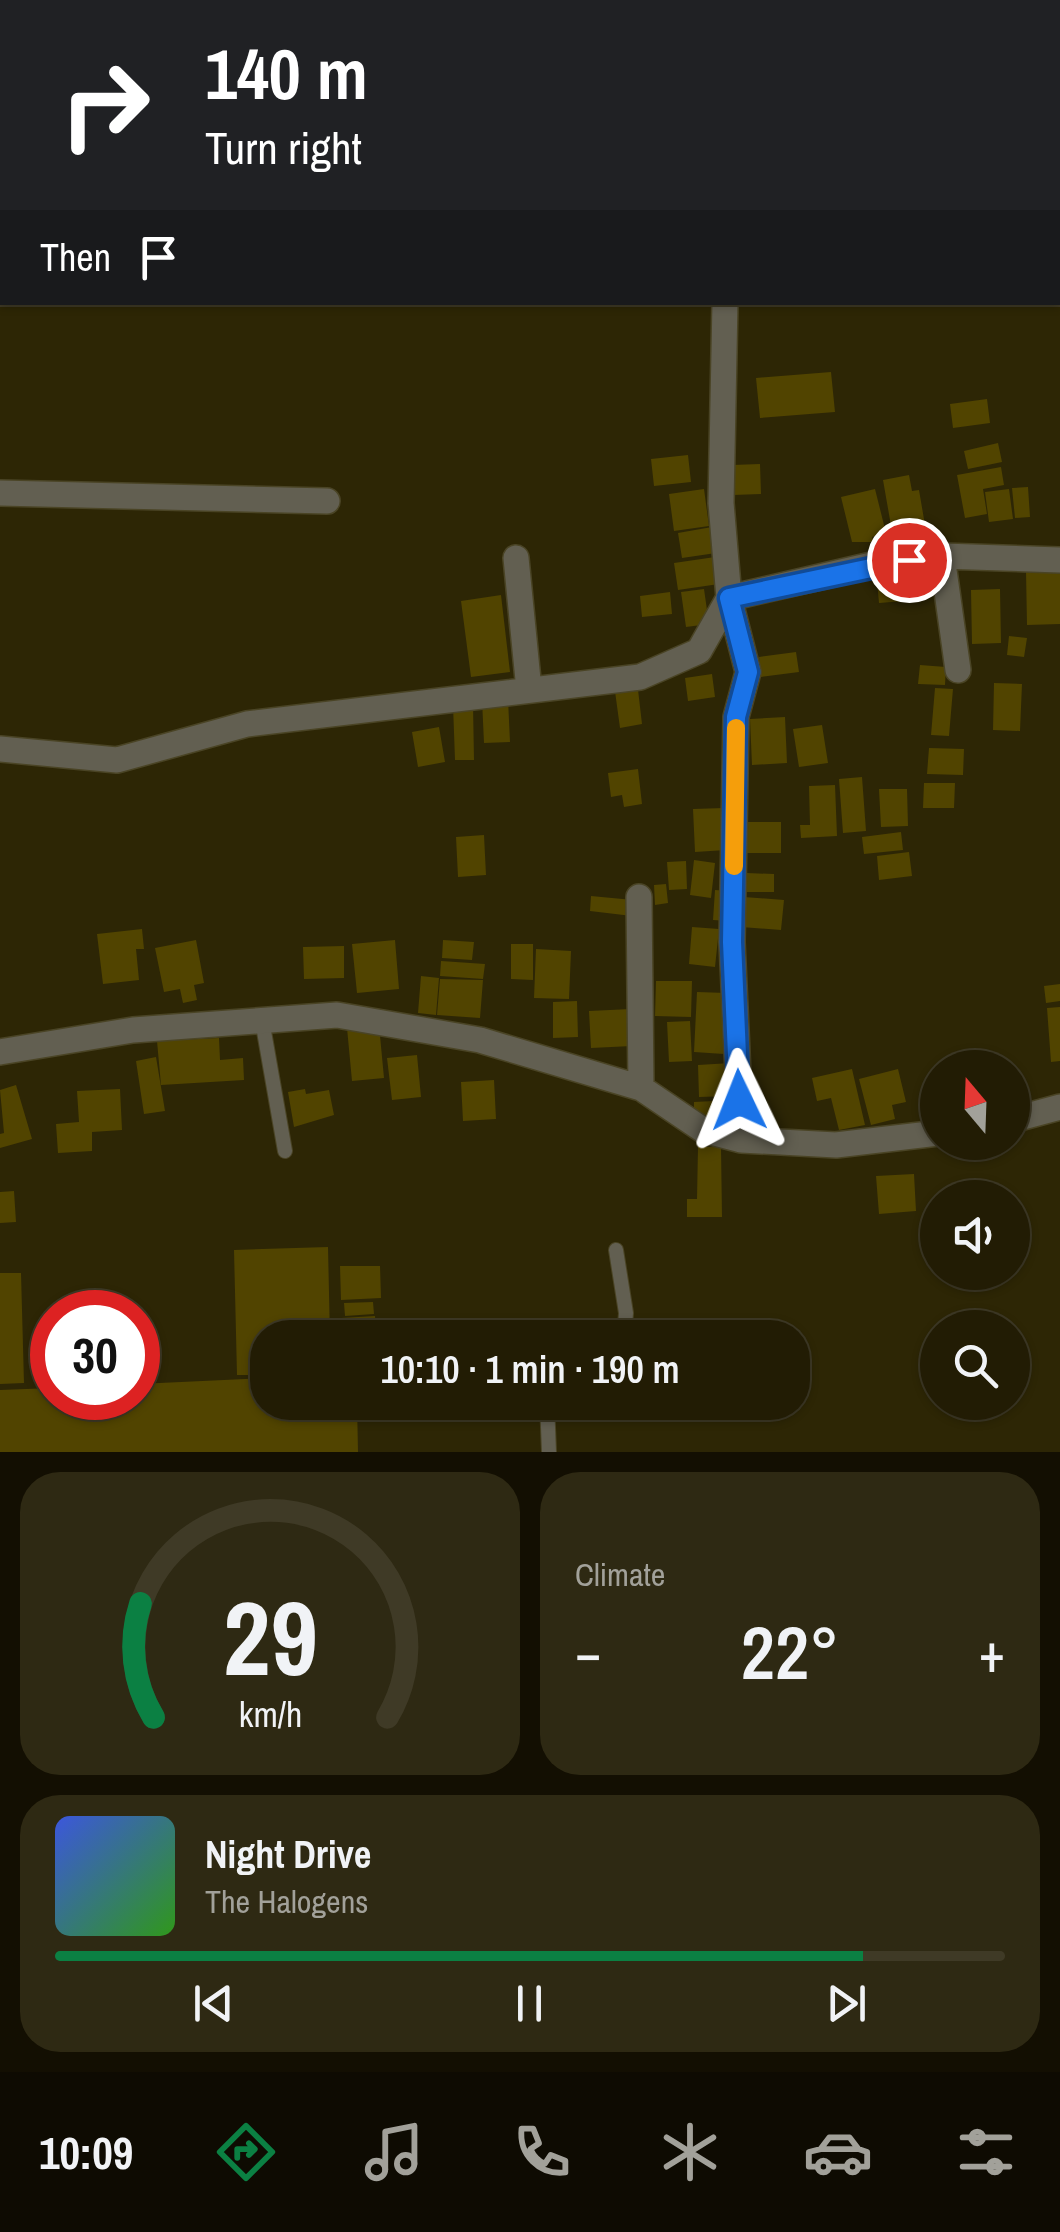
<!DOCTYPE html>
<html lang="en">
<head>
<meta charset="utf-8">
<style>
	body { margin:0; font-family:"Archivo Narrow",sans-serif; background:#2e2913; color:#f1f3f6; height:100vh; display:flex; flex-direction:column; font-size:38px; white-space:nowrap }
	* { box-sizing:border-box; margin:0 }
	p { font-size:32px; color:#a2a19a }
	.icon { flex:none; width:55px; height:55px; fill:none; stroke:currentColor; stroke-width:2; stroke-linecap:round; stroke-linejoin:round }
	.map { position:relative; height:1452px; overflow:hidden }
	.drawer { display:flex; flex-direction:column; gap:20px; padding:20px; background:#130f02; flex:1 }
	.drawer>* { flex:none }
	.guide { position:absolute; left:0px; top:0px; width:1060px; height:305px; box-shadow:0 2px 8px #0004,0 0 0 2px #3f3a26; background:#202124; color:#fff; overflow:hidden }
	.needle { width:65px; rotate:341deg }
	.buttons { position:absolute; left:920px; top:1050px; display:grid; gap:20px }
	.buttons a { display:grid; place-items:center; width:110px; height:110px; border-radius:50%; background:#221c04; box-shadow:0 2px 8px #0004,0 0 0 2px #3f3a26; font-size:50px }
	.speed { position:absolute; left:30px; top:1290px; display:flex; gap:20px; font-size:50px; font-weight:700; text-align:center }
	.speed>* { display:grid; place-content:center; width:130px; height:130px; border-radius:50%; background:#221c04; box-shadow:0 2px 8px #0004,0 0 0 2px #3f3a26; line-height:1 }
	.speed .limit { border:15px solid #d22; background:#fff; color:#111 }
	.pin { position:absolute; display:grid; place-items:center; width:85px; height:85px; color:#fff; margin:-42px; border:5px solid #fff; border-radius:50%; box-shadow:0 2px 10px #0007 }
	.me { position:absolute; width:110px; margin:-55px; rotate:358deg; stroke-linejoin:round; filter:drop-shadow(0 0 8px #0008) }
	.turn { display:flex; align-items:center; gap:35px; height:210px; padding:0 40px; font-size:45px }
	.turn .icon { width:130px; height:130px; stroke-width:2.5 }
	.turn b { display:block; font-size:70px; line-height:85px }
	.then { display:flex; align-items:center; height:95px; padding:0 40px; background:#0003; gap:20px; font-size:38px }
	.big { font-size:75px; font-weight:600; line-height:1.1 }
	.drawer .widget { flex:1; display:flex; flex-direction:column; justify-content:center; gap:15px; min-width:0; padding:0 35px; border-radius:40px; background:#2e2913 }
	.drawer .dial { align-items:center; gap:0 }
	.dial svg { height:260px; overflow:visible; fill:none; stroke:#3f3a26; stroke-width:7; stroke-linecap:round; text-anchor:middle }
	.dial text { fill:#f1f3f6; stroke:none }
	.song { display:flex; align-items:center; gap:30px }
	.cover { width:120px; height:120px; border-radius:15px; background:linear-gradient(135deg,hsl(230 70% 55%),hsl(110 70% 35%)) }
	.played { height:10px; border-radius:5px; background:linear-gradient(90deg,#0b8043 85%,#3f3a26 85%) }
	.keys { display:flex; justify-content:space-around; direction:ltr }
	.heat { display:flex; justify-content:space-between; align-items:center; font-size:55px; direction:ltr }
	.drawer .tiles { flex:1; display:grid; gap:20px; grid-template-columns:1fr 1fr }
	.widget:last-child { grid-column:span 2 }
	.trip { position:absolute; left:250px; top:1320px; width:560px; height:100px; border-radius:40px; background:#221c04; box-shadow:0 2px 8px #0004,0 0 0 2px #3f3a26; font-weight:600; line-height:100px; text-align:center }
	.menu { display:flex; height:160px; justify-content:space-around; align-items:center; background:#0e0b02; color:#a2a19a }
	.menu .icon { width:70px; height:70px }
	.menu .active { color:#0b8043 }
	.menu b { font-size:45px; color:#f1f3f6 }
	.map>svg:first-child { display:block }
	.building { fill:#514400 }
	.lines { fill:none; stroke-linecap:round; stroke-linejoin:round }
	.lane-casing { stroke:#4a4425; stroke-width:16 }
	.street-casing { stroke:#4a4425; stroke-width:28 }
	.lane { stroke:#625f51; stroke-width:14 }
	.street { stroke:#625f51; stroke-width:25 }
	.route-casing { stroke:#114b97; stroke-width:25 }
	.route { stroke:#1a73e8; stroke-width:18 }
	.slow { stroke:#f59e0b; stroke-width:18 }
</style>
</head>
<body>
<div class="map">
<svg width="1060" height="1452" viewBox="0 0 1060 1452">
	<rect width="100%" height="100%" fill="#2d2605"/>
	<path class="building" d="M831,372L835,412L760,418L756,378Z
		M987,399L990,423L953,428L950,404Z
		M998,443L1002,462L968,469L964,451Z
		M688,455L691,482L654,486L651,459Z
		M760,464L761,494L733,495L732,465Z
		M1001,467L1004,485L983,489L987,514L965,518L957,475Z
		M909,475L912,491L919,490L926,531L893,537L883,480Z
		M1028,487L1030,517L1015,518L1012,488Z
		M704,489L709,526L674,531L669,494Z
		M875,489L886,533L872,537L874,542H852L841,497Z
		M1009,489L1013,519L989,522L985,492Z
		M712,527L716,553L682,558L678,533Z
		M715,557L719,584L678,590L674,563Z
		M1060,569V624L1027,625L1026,571Z
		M905,579V586L916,585L917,600L879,603L877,581Z
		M704,589L709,624L686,627L681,592Z
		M1000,589L1001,643L972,644L971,590Z
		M670,592L672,614L642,617L640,596Z
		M501,595L510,672L471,677L461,601Z
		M1009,636L1027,638L1024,657L1007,655Z
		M796,652L799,672L761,677L759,657Z
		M920,665L946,667L945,685L918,684Z
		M712,674L715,697L688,701L685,678Z
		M637,681L642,724L620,728L614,684Z
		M994,683L1022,684L1020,731L993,730Z
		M935,688L953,689L949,736L931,735Z
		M508,699L510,742L484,743L482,700Z
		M473,704L474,760H455L453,705Z
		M785,717L787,763L752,765L750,719Z
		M822,725L828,763L799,767L793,729Z
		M439,727L445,762L418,767L412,732Z
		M929,748L964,749L963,775L927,774Z
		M638,769L642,804L624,807L622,795L611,797L608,773Z
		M862,777L866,831L843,833L839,779Z
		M924,783H955L954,808H923Z
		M835,785L837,836L801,838L800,825H810L809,786Z
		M879,789H907L908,826L881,827Z
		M724,808L726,850L695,852L693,809Z
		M747,822H781V853H747Z
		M901,832L903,850L864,854L862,837Z
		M484,835L486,875L458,877L456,837Z
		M909,852L912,876L879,880L877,856Z
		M694,860L715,863L711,898L690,895Z
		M686,861L687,889L669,890L667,862Z
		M747,873L774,874V892H746Z
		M666,884L668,903L655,905L654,885Z
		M715,890L730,891L728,921L713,920Z
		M591,896L633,900L632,916L590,911Z
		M744,897L784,900L781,930L741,927Z
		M692,927L719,929L715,967L689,964Z
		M142,929L144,949H136L139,980L103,984L97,934Z
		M196,940L204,983L194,985L197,1000L183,1003L180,989L164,992L155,948Z
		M395,940L399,989L357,993L352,944Z
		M443,940L474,942L472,960L442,958Z
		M511,944H533V980L511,979Z
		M344,946V978L304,979L303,947Z
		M536,949L571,951L569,999L534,998Z
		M441,961L485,964L483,979L440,976Z
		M421,976L439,978L436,1015L418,1013Z
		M440,979L483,980L480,1018L437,1015Z
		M656,981H692L691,1017L655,1016Z
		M1060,984V1001L1046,1003L1044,986Z
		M697,992L727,993L724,1054L694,1052Z
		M577,1001L578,1037L553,1038V1002Z
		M1060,1007V1061L1051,1062L1047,1008Z
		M631,1009L632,1046L591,1048L589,1011Z
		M690,1021L692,1061L669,1062L667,1022Z
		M379,1025L384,1078L352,1081L347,1028Z
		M219,1038L220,1060L243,1058L244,1080L161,1085L157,1041Z
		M417,1055L421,1097L392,1100L387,1058Z
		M156,1057L165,1111L144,1114L136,1061Z
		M731,1063L732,1096L699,1097L698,1065Z
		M852,1069L865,1125L839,1130L831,1098L817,1101L812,1078Z
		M898,1069L906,1102L892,1105L895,1119L871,1125L859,1079Z
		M494,1080L496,1119L463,1121L461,1082Z
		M16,1085L32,1139L0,1148V1134L4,1133L0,1090Z
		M120,1089L122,1130L92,1132V1151L58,1153L56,1124L79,1122L77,1091Z
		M305,1089L306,1094L329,1090L334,1115L294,1127L288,1092Z
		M734,1100L735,1118L694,1120V1102Z
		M698,1147H721L722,1217H687V1199H697Z
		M914,1174L916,1211L879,1214L876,1176Z
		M14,1191L16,1222L0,1223V1192Z
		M328,1247L330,1338H268V1375H237L234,1250Z
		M340,1266H380L381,1298L341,1300Z
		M0,1273H21L24,1383L0,1384Z
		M373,1302L374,1314L345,1316L344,1303Z
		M375,1316L376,1330L342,1332L341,1318Z
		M378,1333L379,1338H336V1334Z
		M268,1378V1402H357L358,1452H0V1390L52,1388V1398H138V1384Z"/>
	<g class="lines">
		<defs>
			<path id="lane" d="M262,1020L285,1151
				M616,1250L626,1313L624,1338
				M547,1402L549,1452"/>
			<path id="street" d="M479,0L480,2
				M191,2V0
				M774,2V0
				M914,2V0
				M1023,2V0
				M0,18H2
				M0,140H2
				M1058,154L1060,155
				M0,493L327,501
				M942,556L958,670
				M516,558L529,690
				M0,749L117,760L247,724L640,677L699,651L729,598L721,503L725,302
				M639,897L641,1088
				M0,1052L133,1030L337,1015L480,1040L641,1088L703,1130L741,1140L836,1145L938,1133
				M1012,1120L1060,1107
				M741,1140L732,942L736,717L748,672L729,598L876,564L942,556L1060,560"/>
		</defs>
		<use href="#lane" class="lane-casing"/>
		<use href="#street" class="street-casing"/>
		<use href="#lane" class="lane"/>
		<use href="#street" class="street"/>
	</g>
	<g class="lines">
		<defs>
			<path id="route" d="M739,1100L732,942L736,717L748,672L729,598L909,560"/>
		</defs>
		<use href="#route" class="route-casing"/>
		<use href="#route" class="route"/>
		<path class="slow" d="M734,866L736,728"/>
	</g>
</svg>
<div class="buttons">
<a><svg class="needle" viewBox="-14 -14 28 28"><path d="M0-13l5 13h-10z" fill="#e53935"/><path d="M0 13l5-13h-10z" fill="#a2a19a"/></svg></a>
<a><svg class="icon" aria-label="sound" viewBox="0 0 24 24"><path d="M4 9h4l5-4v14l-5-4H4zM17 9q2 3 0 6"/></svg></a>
<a><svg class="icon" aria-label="search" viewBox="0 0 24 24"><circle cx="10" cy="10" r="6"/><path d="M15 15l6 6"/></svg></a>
</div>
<div class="speed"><div class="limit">30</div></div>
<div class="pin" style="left:909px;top:560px;background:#d93025"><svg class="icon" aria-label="arrive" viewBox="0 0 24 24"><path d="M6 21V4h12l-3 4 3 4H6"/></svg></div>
<svg class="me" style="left:739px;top:1100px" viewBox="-20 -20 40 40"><path d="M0-17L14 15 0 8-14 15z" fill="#1a73e8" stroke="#fff" stroke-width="4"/></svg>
<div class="trip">10:10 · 1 min · 190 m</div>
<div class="guide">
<div class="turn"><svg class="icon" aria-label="right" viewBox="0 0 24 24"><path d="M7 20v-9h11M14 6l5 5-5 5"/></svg><div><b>140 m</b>Turn right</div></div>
<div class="then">Then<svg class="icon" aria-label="arrive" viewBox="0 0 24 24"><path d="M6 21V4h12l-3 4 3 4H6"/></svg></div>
</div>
</div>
<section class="drawer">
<div class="tiles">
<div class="widget dial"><svg viewBox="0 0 100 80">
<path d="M14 69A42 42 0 1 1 86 69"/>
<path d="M14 69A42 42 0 0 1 10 34" stroke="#0b8043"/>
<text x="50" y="56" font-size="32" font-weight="700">29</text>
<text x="50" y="72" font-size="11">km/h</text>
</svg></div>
<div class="widget"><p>Climate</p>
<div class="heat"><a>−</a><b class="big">22°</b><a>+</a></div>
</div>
<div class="widget">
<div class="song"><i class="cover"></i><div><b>Night Drive</b><p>The Halogens</p></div></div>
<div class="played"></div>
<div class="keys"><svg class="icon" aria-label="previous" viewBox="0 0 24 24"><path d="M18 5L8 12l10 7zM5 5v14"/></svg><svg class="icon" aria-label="pause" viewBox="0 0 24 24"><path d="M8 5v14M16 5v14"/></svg><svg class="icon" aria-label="next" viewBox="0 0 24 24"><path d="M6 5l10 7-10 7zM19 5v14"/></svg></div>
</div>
</div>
</section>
<nav class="menu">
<b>10:09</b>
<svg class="icon active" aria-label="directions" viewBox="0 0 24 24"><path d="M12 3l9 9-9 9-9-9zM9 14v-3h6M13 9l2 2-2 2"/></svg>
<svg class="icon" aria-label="music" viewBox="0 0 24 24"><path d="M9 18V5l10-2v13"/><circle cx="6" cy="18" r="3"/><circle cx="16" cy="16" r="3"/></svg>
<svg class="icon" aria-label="phone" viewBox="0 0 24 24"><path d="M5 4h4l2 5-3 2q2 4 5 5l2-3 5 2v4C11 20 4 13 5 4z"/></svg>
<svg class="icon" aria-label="climate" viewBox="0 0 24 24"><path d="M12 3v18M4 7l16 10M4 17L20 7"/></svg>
<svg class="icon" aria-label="car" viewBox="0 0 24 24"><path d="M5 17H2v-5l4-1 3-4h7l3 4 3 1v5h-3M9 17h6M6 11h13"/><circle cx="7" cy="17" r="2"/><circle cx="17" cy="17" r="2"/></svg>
<svg class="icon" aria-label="filters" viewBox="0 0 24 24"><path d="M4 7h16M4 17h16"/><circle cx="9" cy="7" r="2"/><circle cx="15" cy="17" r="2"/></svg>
</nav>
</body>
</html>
